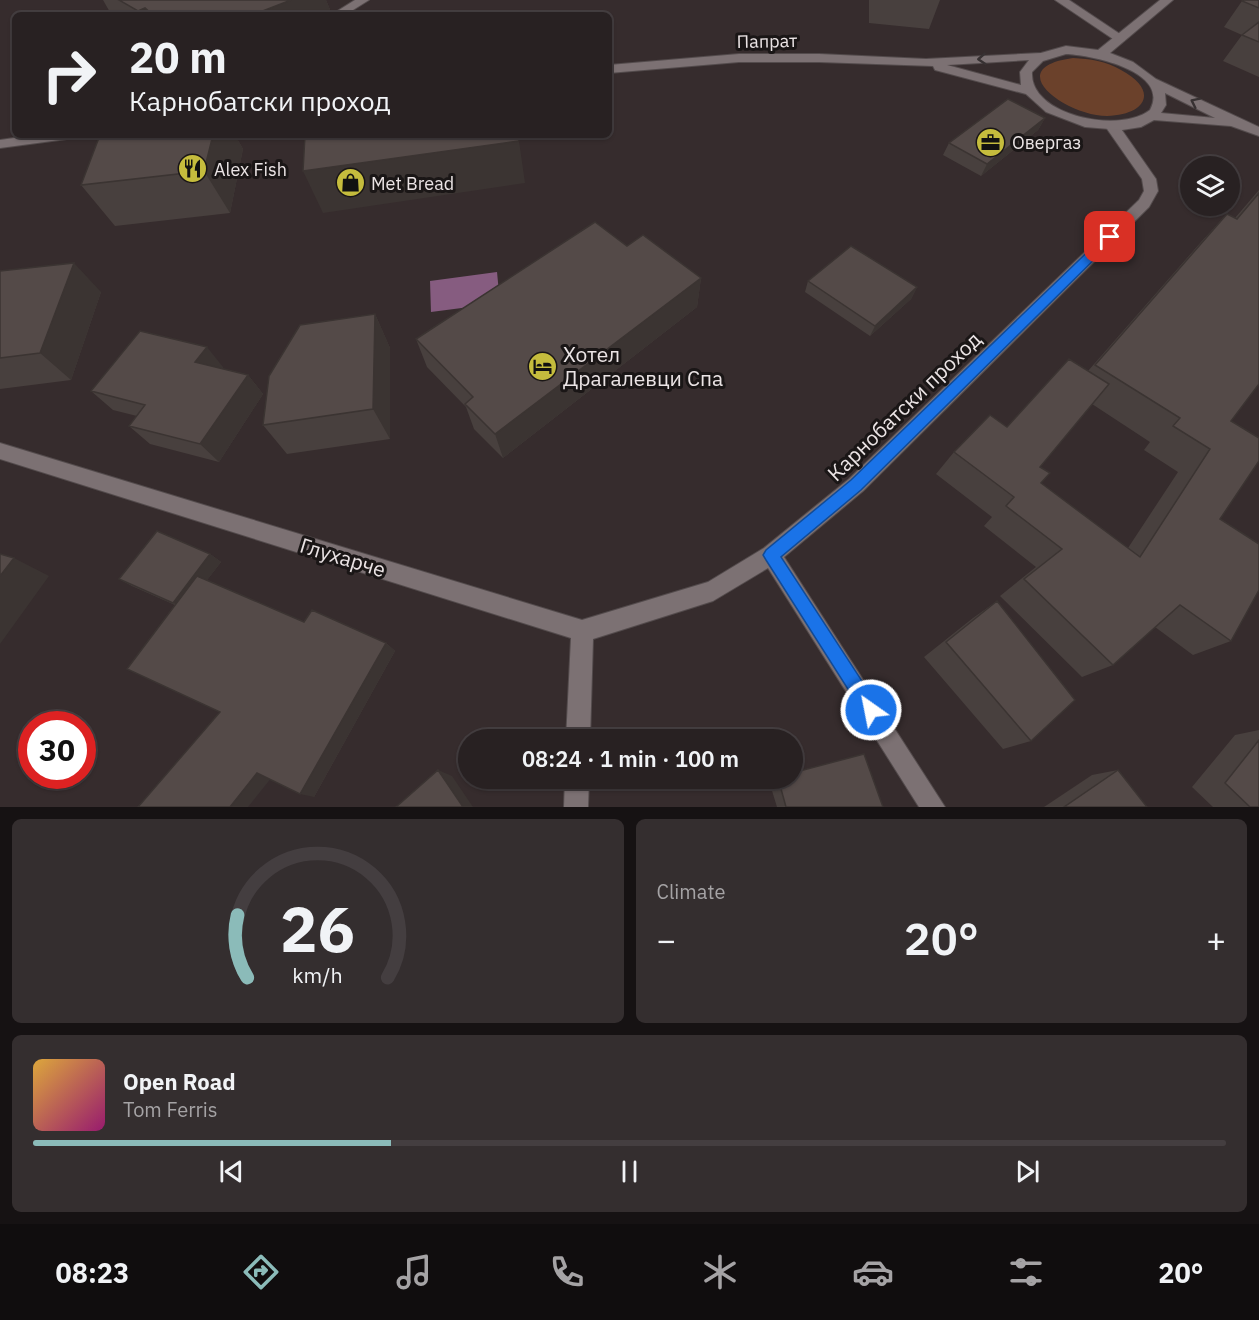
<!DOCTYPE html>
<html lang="en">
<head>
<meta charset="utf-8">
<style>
	body { margin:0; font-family:"IBM Plex Sans",sans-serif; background:#342e2f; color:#f1f3f6; height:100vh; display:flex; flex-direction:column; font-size:22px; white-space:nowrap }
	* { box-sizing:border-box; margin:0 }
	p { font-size:20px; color:#a5a3a5 }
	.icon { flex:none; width:33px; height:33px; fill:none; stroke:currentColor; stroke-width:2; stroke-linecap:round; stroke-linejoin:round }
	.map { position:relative; height:807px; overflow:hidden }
	.drawer { display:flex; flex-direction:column; gap:12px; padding:12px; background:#161213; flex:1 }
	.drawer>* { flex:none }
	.top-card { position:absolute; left:12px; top:12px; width:600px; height:126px; border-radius:9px; box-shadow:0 2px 4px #0004,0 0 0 2px #443e40; background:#282122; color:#f1f3f6; overflow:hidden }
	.controls { position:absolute; left:1180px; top:156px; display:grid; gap:12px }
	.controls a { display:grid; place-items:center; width:60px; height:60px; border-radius:50%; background:#282122; box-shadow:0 2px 4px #0004,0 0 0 2px #443e40; font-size:30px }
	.speed { position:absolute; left:18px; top:711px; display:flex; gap:12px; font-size:30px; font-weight:700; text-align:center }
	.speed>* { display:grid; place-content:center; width:78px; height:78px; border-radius:50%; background:#282122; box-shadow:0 2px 4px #0004,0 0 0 2px #443e40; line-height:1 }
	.speed .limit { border:9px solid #d22; background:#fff; color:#111 }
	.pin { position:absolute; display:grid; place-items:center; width:51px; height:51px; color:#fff; margin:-26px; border-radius:12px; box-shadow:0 3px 9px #0006 }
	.me { position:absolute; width:66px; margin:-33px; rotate:327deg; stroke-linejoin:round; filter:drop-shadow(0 0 4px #0008) }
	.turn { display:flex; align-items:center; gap:21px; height:126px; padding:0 18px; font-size:27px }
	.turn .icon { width:78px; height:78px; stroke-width:2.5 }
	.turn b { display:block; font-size:42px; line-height:51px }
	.big { font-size:45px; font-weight:600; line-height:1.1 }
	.drawer .tile { flex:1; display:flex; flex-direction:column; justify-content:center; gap:9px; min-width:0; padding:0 21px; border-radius:9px; background:#342e2f }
	.drawer .dial { align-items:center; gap:0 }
	.dial svg { height:156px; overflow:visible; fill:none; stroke:#443e40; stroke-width:7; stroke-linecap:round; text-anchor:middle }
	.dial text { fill:#f1f3f6; stroke:none }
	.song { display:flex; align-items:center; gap:18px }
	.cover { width:72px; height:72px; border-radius:9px; background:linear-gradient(135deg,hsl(40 70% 55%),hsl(320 70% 35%)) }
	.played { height:6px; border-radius:3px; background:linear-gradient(90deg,#8bbbb9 30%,#443e40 30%) }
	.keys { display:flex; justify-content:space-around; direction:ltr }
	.heat { display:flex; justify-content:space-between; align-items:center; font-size:33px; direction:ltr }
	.drawer .tiles { flex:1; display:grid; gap:12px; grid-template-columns:1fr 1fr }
	.tile:last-child { grid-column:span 2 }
	.trip { position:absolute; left:458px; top:729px; width:345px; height:60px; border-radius:30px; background:#282122; box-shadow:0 2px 4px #0004,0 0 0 2px #443e40; font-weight:600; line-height:60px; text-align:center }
	.tab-bar { display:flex; height:96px; justify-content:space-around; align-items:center; background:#100d0e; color:#a5a3a5 }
	.tab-bar .icon { width:42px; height:42px }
	.tab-bar .active { color:#8bbbb9 }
	.tab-bar b { font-size:27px; color:#f1f3f6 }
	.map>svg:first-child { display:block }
	.green { fill:#6b412b }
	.water { fill:#865c80 }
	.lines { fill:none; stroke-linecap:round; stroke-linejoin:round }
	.street-casing { stroke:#534b4c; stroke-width:2 }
	.secondary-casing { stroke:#534b4c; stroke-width:2 }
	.street { fill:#7c7173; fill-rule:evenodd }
	.secondary { fill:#7c7173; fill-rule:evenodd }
	.wall { fill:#48403e; fill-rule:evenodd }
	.shaded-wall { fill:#3b3432 }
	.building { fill:#544a48; stroke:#3b3432; stroke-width:1.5 }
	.oneway { stroke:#373132 }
	.route { fill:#1a73e8; stroke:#114b97; stroke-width:1.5 }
	.labels { text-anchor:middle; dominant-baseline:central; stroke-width:6; stroke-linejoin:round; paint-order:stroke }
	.far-street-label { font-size:18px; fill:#ebe4e5; stroke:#1a1616 }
	.far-poi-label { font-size:18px; fill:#ebe4e5; stroke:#1a1616; text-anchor:start }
	.poi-label { font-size:21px; fill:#ebe4e5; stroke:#1a1616; text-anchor:start }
	.street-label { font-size:21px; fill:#ebe4e5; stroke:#1a1616 }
</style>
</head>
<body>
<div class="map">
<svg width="1259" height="807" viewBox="0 0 1259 807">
	<rect width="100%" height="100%" fill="#362c2d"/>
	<path class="green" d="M1073,58C1090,59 1106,61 1121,70C1159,90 1147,115 1107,116C1067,116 999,68 1073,58Z"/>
	<path class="water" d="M497,272L500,303L431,312L430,281Z"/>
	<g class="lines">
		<defs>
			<path id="street" d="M355,0H369L345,15H331Z
				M1055,0H1069L1126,38L1124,41H1116Z
				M1112,122L1117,123L1156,179L1158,191L1149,207L863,491L784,557L945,807H919L768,568L713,601L593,639L590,740H566L571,638L0,459V443L582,620L708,582L764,548L849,479L1139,200L1144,191L1142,179L1105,126Z
				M565,778H589L588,807H564Z"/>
			<path id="secondary" d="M1160,0H1173L1110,53L1133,62L1156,79L1259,127V136L1231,126L1154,120L1141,127L1122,130L1085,127L1046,112L1026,94L935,70L933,66L819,62H739L609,73V65L739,54H819L926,59L1041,53L1066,46L1098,50ZM1066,54C1091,55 1171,71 1150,110C1120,134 1029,116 1032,72L1043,61ZM1029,60L1020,72L1021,85L947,65ZM1165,93L1215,118L1161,113L1166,105Z
				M35,135H74L67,139L0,148V140Z"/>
		</defs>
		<use href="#street" class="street-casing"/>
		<use href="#secondary" class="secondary-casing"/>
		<use href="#street" class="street"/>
		<use href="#secondary" class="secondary"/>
	</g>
	<path class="wall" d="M103,0H326L331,12L330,15H113L111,14Z
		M869,0H940L929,29L869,23Z
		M1259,0V77L1223,61L1242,35L1224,27L1242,1Z
		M1045,118L1038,130L981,176L943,155L949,143Z
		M100,135H235L243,149L230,213L115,226L81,185Z
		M1259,190V384L1231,421L1220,519L1231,641L1193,655L1155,627L1113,665L1082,677L1000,596L1036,567L984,526L992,517L936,474L954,452L1007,427L1088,371L1201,242L1227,214L1235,218ZM1092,404L1150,442L1144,450L1178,472L1128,548L1041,483L1040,467Z
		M627,246L701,278L697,307L503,458L474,429L466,407L427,367L416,339Z
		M0,271L101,292L71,380L0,389Z
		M808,281L917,287L911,299L870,336L805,292Z
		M375,314L390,348V439L287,454L263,425Z
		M223,367L222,369L248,375L263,394L219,462L150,444L129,426L137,416L113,410L91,391Z
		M210,554L221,562L207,580L304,622L386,643L395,651L314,797L220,712L175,605L132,586L119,579Z
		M997,601L1031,741L1003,749L924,657L973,618Z
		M1259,730V807H1213L1192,787L1235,735Z
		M1118,770L1147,807H1044L1092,775Z
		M774,778H778L883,807H777L769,781Z"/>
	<path class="shaded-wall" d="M291,0H326L331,12L330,15H252Z
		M145,8L149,15H141L138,11Z
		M1045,118L1038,130L981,176L987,164Z
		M213,135H235L243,149L230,213L204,171Z
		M519,141L525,183L323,213L303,171Z
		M74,263L101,292L71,380L40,353Z
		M701,278L697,307L503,458L495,434Z
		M917,287L911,299L870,336L875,326Z
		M375,314L390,348V439L373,409Z
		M207,347L223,367L212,382L195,362Z
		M248,375L263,394L219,462L200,444Z
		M210,554L221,562L185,609L173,603Z
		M14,558L49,576L0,644V576Z
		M386,643L395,651L314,797L300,794Z
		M438,770L452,776L473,807H463Z
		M257,773L272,777L248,807H230Z"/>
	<path class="building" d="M119,0H291L252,15H153L145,8L138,11Z
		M1244,0H1259V8L1242,1Z
		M1259,22V42L1242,35Z
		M1008,99L1045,118L987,164L949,143Z
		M100,135H213L204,171L81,185Z
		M305,135H517L519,141L303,171Z
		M1259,193V384L1231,421L1259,438V461L1220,519L1259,544V590L1231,641L1180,605L1113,665L1024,579L1062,549L1006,506L1014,497L954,452L990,415L1007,427L1069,359L1109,384L1040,467L1050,473L1041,483L1140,557L1210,449L1173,426L1180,418L1095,365L1227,214L1237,219Z
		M595,222L627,246L643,235L701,278L495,434L465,404L473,397L416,339Z
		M851,246L917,287L875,326L808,281Z
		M74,263L40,353L0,358V271Z
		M375,314L373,409L263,425L269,376L300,325Z
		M140,331L207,347L195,362L248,375L200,444L129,426L145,405L91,391Z
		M157,531L210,554L173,603L119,579Z
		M0,554L14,558L0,576Z
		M197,576L304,622L312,610L386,643L300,794L257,773L230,807H138L220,712L127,669Z
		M997,601L1075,700L1031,741L946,642Z
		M1259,740V807H1250L1225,783Z
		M864,754L883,807H786L778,778H792V773Z
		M438,770L463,807H396Z
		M1118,770L1147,807H1064Z"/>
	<defs><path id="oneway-chevron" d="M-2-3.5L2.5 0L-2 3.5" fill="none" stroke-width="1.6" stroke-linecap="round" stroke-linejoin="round" transform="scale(1.5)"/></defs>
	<g class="oneway">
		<use href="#oneway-chevron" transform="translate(982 59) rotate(176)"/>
		<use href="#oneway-chevron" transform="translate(1195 102) rotate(-154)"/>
	</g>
	<path class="route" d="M1110,232L1115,234V239L861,490L781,557L877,704L880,710L877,716L871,719L865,716L766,560L763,555L766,550L851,480L1106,234Z"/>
	<defs>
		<symbol id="office-disc" viewBox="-11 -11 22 22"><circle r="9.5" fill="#c5bc3d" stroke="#1a1616"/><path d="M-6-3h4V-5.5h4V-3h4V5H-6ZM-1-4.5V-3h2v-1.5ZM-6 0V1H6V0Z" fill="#111"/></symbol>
		<symbol id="restaurant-disc" viewBox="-11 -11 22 22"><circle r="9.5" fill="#c5bc3d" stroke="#1a1616"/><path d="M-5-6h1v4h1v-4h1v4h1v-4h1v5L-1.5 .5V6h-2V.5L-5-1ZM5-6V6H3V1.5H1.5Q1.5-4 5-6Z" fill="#111"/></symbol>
		<symbol id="shop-disc" viewBox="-11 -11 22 22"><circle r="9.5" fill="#c5bc3d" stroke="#1a1616"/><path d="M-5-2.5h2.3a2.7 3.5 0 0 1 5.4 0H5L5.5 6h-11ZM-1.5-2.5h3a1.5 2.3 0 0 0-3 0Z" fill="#111"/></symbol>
		<symbol id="hotel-disc" viewBox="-11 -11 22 22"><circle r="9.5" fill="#c5bc3d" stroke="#1a1616"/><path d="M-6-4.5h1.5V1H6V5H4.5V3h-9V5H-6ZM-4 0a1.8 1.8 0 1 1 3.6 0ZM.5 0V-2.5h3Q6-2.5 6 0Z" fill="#111"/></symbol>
	</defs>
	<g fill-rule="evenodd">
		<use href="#office-disc" x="974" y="126" width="33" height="33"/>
		<use href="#restaurant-disc" x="176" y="152" width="33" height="33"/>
		<use href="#shop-disc" x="334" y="166" width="33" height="33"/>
		<use href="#hotel-disc" x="526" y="350" width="33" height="33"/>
	</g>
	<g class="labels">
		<g class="far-street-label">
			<text transform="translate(767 41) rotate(-1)">Папрат</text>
		</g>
		<g class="far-poi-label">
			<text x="1012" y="142">Овергаз</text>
			<text x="214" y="169">Alex Fish</text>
			<text x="371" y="183">Met Bread</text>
		</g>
		<g class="poi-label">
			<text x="563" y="354">Хотел<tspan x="563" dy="24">Драгалевци Спа</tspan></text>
		</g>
		<g class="street-label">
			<text transform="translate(904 406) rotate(-44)">Карнобатски проход</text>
			<text transform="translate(343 557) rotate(17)">Глухарче</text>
		</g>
	</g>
</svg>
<div class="controls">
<a><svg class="icon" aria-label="layers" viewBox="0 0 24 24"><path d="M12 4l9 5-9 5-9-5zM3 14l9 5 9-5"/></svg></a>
</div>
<div class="speed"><div class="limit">30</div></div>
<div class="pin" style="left:1110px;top:237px;background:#d93025"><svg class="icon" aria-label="arrive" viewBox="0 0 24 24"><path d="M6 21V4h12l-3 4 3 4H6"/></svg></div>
<svg class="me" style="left:871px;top:710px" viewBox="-20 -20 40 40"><circle r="17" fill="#1a73e8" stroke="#fff" stroke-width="3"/><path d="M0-11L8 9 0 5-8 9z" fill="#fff"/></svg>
<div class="trip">08:24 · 1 min · 100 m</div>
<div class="top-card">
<div class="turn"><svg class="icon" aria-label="right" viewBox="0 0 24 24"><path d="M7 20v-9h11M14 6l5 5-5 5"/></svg><div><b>20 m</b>Карнобатски проход</div></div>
</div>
</div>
<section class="drawer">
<div class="tiles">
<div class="tile dial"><svg viewBox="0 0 100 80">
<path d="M14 69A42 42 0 1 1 86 69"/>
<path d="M14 69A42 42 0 0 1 9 37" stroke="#8bbbb9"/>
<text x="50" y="56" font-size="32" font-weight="700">26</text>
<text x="50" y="72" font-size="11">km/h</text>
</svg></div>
<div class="tile"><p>Climate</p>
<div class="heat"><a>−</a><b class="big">20°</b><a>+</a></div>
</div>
<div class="tile">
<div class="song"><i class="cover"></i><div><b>Open Road</b><p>Tom Ferris</p></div></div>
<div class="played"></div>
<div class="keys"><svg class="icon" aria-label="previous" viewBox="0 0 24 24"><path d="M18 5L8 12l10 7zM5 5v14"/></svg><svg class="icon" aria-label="pause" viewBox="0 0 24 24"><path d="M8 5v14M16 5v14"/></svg><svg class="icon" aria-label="next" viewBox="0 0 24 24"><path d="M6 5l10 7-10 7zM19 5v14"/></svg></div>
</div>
</div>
</section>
<nav class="tab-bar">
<b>08:23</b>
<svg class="icon active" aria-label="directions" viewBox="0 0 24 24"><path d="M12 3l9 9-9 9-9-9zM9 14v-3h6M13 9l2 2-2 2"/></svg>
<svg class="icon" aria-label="music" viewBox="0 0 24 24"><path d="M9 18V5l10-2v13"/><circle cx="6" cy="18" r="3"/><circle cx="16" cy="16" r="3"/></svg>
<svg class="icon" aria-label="phone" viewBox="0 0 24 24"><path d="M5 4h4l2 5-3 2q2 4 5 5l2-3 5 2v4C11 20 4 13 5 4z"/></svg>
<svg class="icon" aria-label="climate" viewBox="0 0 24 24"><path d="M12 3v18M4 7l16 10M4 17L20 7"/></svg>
<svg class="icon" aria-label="car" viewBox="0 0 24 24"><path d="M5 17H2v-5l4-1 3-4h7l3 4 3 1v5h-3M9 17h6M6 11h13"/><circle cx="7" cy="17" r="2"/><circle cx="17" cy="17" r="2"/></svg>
<svg class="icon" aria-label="filters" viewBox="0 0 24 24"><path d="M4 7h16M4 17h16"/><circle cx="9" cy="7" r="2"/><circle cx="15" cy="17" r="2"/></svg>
<b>20°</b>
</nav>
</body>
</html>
